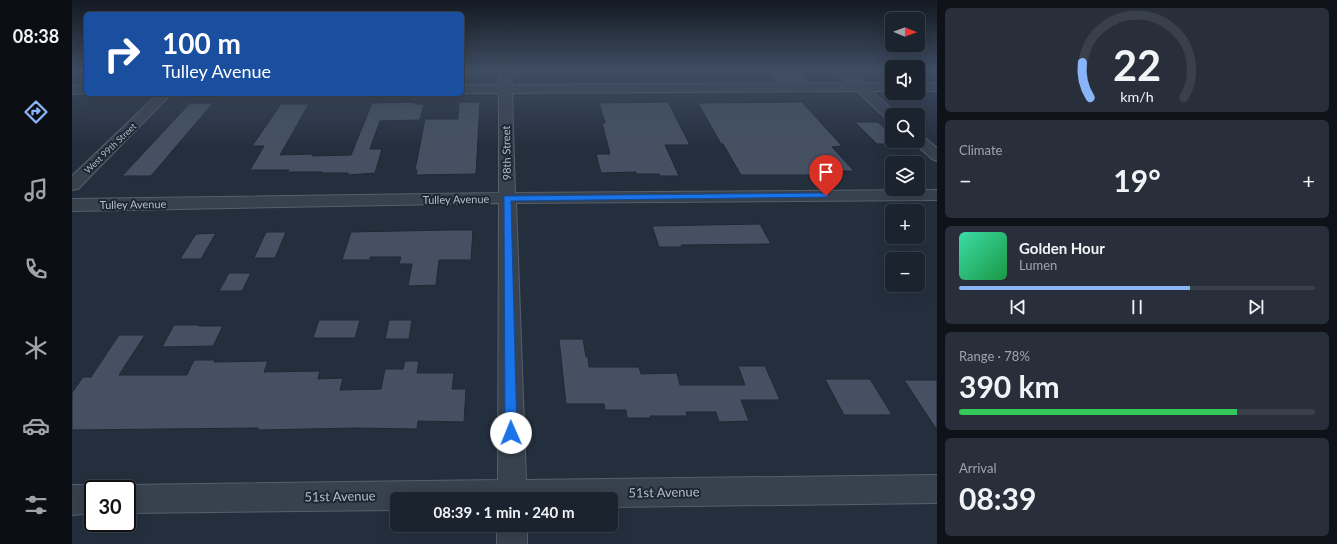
<!DOCTYPE html>
<html lang="en">
<head>
<meta charset="utf-8">
<style>
	body { margin:0; font-family:Lato,sans-serif; background:#282f3a; color:#f1f3f6; height:100vh; display:flex; flex-direction:column; font-size:15px; white-space:nowrap }
	* { box-sizing:border-box; margin:0 }
	p { font-size:13px; color:#a0a4aa }
	.icon { flex:none; width:22px; height:22px; fill:none; stroke:currentColor; stroke-width:2; stroke-linecap:round; stroke-linejoin:round }
	.map { position:relative; flex:1; overflow:hidden }
	.sheet { display:flex; flex-direction:column; gap:8px; padding:8px; background:#0f1319; width:400px }
	.sheet>* { flex:none }
	.hud { position:absolute; left:12px; top:12px; width:380px; height:84px; border-radius:6px; box-shadow:0 4px 16px #0002,0 0 0 1px #39404a; background:#1a4fa0; color:#fff; overflow:hidden }
	.needle { width:26px; rotate:91deg }
	.fabs { position:absolute; left:813px; top:12px; display:grid; gap:8px }
	.fabs a { display:grid; place-items:center; width:40px; height:40px; border-radius:6px; background:#1b232e; box-shadow:0 4px 16px #0002,0 0 0 1px #39404a; font-size:20px }
	.speed { position:absolute; left:12px; top:480px; display:flex; gap:8px; font-size:20px; font-weight:700; text-align:center }
	.speed>* { display:grid; place-content:center; width:52px; height:52px; border-radius:50%; background:#1b232e; box-shadow:0 4px 16px #0002,0 0 0 1px #39404a; line-height:1 }
	.speed .limit { border:2px solid #111; border-radius:6px; background:#fff; color:#111 }
	.pin { position:absolute; display:grid; place-items:center; width:34px; height:34px; color:#fff; margin:-41px -17px; border-radius:50% 50% 50% 0; rotate:-45deg; box-shadow:0 0 4px #0007 }
	.pin .icon { rotate:45deg }
	.me { position:absolute; width:44px; margin:-22px; rotate:359deg; stroke-linejoin:round; filter:drop-shadow(0 0 3px #0008) }
	.turn { display:flex; align-items:center; gap:14px; height:84px; padding:0 12px; font-size:18px }
	.turn .icon { width:52px; height:52px; stroke-width:2.5 }
	.turn b { display:block; font-size:28px; line-height:34px }
	.big { font-size:30px; font-weight:700; line-height:1.1 }
	.sheet .card { flex:1; display:flex; flex-direction:column; justify-content:center; gap:6px; min-width:0; padding:0 14px; border-radius:6px; background:#282f3a }
	.sheet .dial { align-items:center; gap:0 }
	.dial svg { height:104px; overflow:visible; fill:none; stroke:#39404a; stroke-width:7; stroke-linecap:round; text-anchor:middle }
	.dial text { fill:#f1f3f6; stroke:none }
	.song { display:flex; align-items:center; gap:12px }
	.cover { width:48px; height:48px; border-radius:6px; background:linear-gradient(135deg,hsl(160 70% 55%),hsl(140 70% 35%)) }
	.played { height:4px; border-radius:2px; background:linear-gradient(90deg,#8ab4f8 65%,#39404a 65%) }
	.keys { display:flex; justify-content:space-around; direction:ltr }
	.heat { display:flex; justify-content:space-between; align-items:center; font-size:22px; direction:ltr }
	.charge { height:6px; border-radius:3px; background:linear-gradient(90deg,#34c759 78%,#39404a 0) }
	.trip { position:absolute; left:318px; top:492px; width:228px; height:40px; border-radius:6px; background:#1b232e; box-shadow:0 4px 16px #0002,0 0 0 1px #39404a; font-weight:700; line-height:40px; text-align:center }
	main { display:flex; flex:1; min-height:0 }
	.tab-bar { display:flex; flex-direction:column; width:72px; justify-content:space-around; align-items:center; background:#0b0e12; color:#a0a4aa }
	.tab-bar .icon { width:28px; height:28px }
	.tab-bar .on { color:#8ab4f8 }
	.tab-bar b { font-size:18px; color:#f1f3f6 }
	.map>svg:first-child { display:block }
	.building { fill:#455162; stroke:#1f2835 }
	.lines { fill:none; stroke-linecap:round; stroke-linejoin:round }
	.minor-casing { stroke:#565f6c; stroke-width:2 }
	.minor { fill:#38414e; fill-rule:evenodd }
	.route { fill:#1a73e8; stroke:#114b97 }
	.labels { text-anchor:middle; dominant-baseline:central; stroke-width:4; stroke-linejoin:round; paint-order:stroke }
	.far-street-label { font-size:9px; fill:#b4bcc9; stroke:#1d2633 }
	.street-label { font-size:11px; fill:#b4bcc9; stroke:#1d2633 }
	.near-street-label { font-size:13px; fill:#b4bcc9; stroke:#1d2633 }
</style>
</head>
<body>
<main>
<nav class="tab-bar">
<b>08:38</b>
<svg class="icon on" aria-label="directions" viewBox="0 0 24 24"><path d="M12 3l9 9-9 9-9-9zM9 14v-3h6M13 9l2 2-2 2"/></svg>
<svg class="icon" aria-label="music" viewBox="0 0 24 24"><path d="M9 18V5l10-2v13"/><circle cx="6" cy="18" r="3"/><circle cx="16" cy="16" r="3"/></svg>
<svg class="icon" aria-label="phone" viewBox="0 0 24 24"><path d="M5 4h4l2 5-3 2q2 4 5 5l2-3 5 2v4C11 20 4 13 5 4z"/></svg>
<svg class="icon" aria-label="climate" viewBox="0 0 24 24"><path d="M12 3v18M4 7l16 10M4 17L20 7"/></svg>
<svg class="icon" aria-label="car" viewBox="0 0 24 24"><path d="M5 17H2v-5l4-1 3-4h7l3 4 3 1v5h-3M9 17h6M6 11h13"/><circle cx="7" cy="17" r="2"/><circle cx="17" cy="17" r="2"/></svg>
<svg class="icon" aria-label="filters" viewBox="0 0 24 24"><path d="M4 7h16M4 17h16"/><circle cx="9" cy="7" r="2"/><circle cx="15" cy="17" r="2"/></svg>
</nav>
<div class="map">
<svg width="865" height="544" viewBox="0 0 865 544">
	<rect width="100%" height="100%" fill="#242f3e"/>
	<path class="building" d="M694,71H728L739,82H704Z
		M344,102L343,104H352L348,120L308,121L298,149H310L303,173L276,175V173H249L250,172H215L217,170H178L192,146H180L209,104H237L208,155L241,154L240,156L279,155L300,103Z
		M387,102H408L404,174L344,175L345,170H343L353,119H386Z
		M596,102L618,145H593L607,176H588L587,174H564V172L529,173L524,154H538L530,123H533L527,103Z
		M730,102L770,146L760,147L782,171H753L756,175H669L651,144H649L626,103Z
		M118,103H141L79,176H50Z
		M783,122H806L820,135V141H827L830,144H805Z
		M688,224L699,244L609,245L610,247H587L580,226Z
		M377,230H401L399,260H367L364,285L336,286L340,264H327L329,257H298V260H270L279,232Z
		M194,232H214L203,258H182Z
		M144,233L129,259H108L124,234Z
		M157,273H179L170,291H147Z
		M247,320H288L283,338H241Z
		M317,320H340L337,339H313Z
		M102,325H127V326H151L141,346L90,347Z
		M47,335H73L47,375H115L122,360H143L142,362L196,361L192,372L248,371L246,379L271,378L268,390L309,389L313,369H331L333,361H347L345,373H382L380,389H394L392,422L346,421L345,429L284,428L186,430V428L0,430V393L11,377H19Z
		M487,339H511L514,357H516L517,367H567L569,374L605,373L608,385H673L666,366H693L708,400H669L677,421L647,422L644,412H614L615,416H578L579,418H555L554,410H533L532,404H494Z
		M753,379H798L820,415H772Z
		M832,380H865V430Z"/>
	<g class="lines">
		<defs>
			<path id="minor" d="M427,71H439L440,85L777,83L765,71H778L792,83H820V91H800L826,115H820V120L815,119L785,91L440,93L443,193L865,190V200L444,203L454,480L865,475V503L539,507V499H325V510L55,513V489H45L55,485L426,480L427,203L0,211V199L427,193V93H390V85H427Z
				M846,83H865V91H846Z
				M14,85V93L0,94V86Z
				M86,94H99L6,189L0,190V176Z
				M846,135L851,136L865,148V161L860,159L841,142L840,141H846Z
				M0,485H21L31,489H21V513L0,515Z
				M425,525H455V544H425Z"/>
		</defs>
		<use href="#minor" class="minor-casing"/>
		<use href="#minor" class="minor"/>
	</g>
	<linearGradient id="sky" x2="0" y2="1"><stop stop-color="#141a22"/><stop offset="0.48" stop-color="#3f4d63"/><stop offset="1" stop-color="#3f4d63" stop-opacity="0"/></linearGradient>
	<rect width="865" height="147" fill="url(#sky)"/>
	<path class="route" d="M754,193L756,194V197L439,201L445,433L443,437L439,439L434,437L433,433L432,196Z"/>
	<g class="labels">
		<g class="far-street-label">
			<text transform="translate(38 148) rotate(-44)">West 99th Street</text>
		</g>
		<g class="street-label">
			<text transform="translate(434 153) rotate(-91)">98th Street</text>
			<text transform="translate(384 199) rotate(-1)">Tulley Avenue</text>
			<text transform="translate(61 204) rotate(-1)">Tulley Avenue</text>
		</g>
		<g class="near-street-label">
			<text transform="translate(592 492) rotate(-1)">51st Avenue</text>
			<text transform="translate(268 496) rotate(-1)">51st Avenue</text>
		</g>
	</g>
</svg>
<div class="fabs">
<a><svg class="needle" viewBox="-14 -14 28 28"><path d="M0-13l5 13h-10z" fill="#e53935"/><path d="M0 13l5-13h-10z" fill="#a0a4aa"/></svg></a>
<a><svg class="icon" aria-label="sound" viewBox="0 0 24 24"><path d="M4 9h4l5-4v14l-5-4H4zM17 9q2 3 0 6"/></svg></a>
<a><svg class="icon" aria-label="search" viewBox="0 0 24 24"><circle cx="10" cy="10" r="6"/><path d="M15 15l6 6"/></svg></a>
<a><svg class="icon" aria-label="layers" viewBox="0 0 24 24"><path d="M12 4l9 5-9 5-9-5zM3 14l9 5 9-5"/></svg></a>
<a>+</a>
<a>−</a>
</div>
<div class="speed"><div class="limit">30</div></div>
<div class="pin" style="left:754px;top:196px;background:#d93025"><svg class="icon" aria-label="arrive" viewBox="0 0 24 24"><path d="M6 21V4h12l-3 4 3 4H6"/></svg></div>
<svg class="me" style="left:439px;top:433px" viewBox="-20 -20 40 40"><circle r="19" fill="#fff"/><path d="M0-13L10 11 0 6-10 11z" fill="#1a73e8"/></svg>
<div class="trip">08:39 · 1 min · 240 m</div>
<div class="hud">
<div class="turn"><svg class="icon" aria-label="right" viewBox="0 0 24 24"><path d="M7 20v-9h11M14 6l5 5-5 5"/></svg><div><b>100 m</b>Tulley Avenue</div></div>
</div>
</div>
<section class="sheet">
<div class="card dial"><svg viewBox="0 0 100 80">
<path d="M14 69A42 42 0 1 1 86 69"/>
<path d="M14 69A42 42 0 0 1 8 42" stroke="#8ab4f8"/>
<text x="50" y="56" font-size="32" font-weight="700">22</text>
<text x="50" y="72" font-size="11">km/h</text>
</svg></div>
<div class="card"><p>Climate</p>
<div class="heat"><a>−</a><b class="big">19°</b><a>+</a></div>
</div>
<div class="card">
<div class="song"><i class="cover"></i><div><b>Golden Hour</b><p>Lumen</p></div></div>
<div class="played"></div>
<div class="keys"><svg class="icon" aria-label="previous" viewBox="0 0 24 24"><path d="M18 5L8 12l10 7zM5 5v14"/></svg><svg class="icon" aria-label="pause" viewBox="0 0 24 24"><path d="M8 5v14M16 5v14"/></svg><svg class="icon" aria-label="next" viewBox="0 0 24 24"><path d="M6 5l10 7-10 7zM19 5v14"/></svg></div>
</div>
<div class="card"><p>Range · 78%</p><b class="big">390 km</b><div class="charge"></div></div>
<div class="card"><p>Arrival</p><b class="big">08:39</b></div>
</section>
</main>
</body>
</html>
